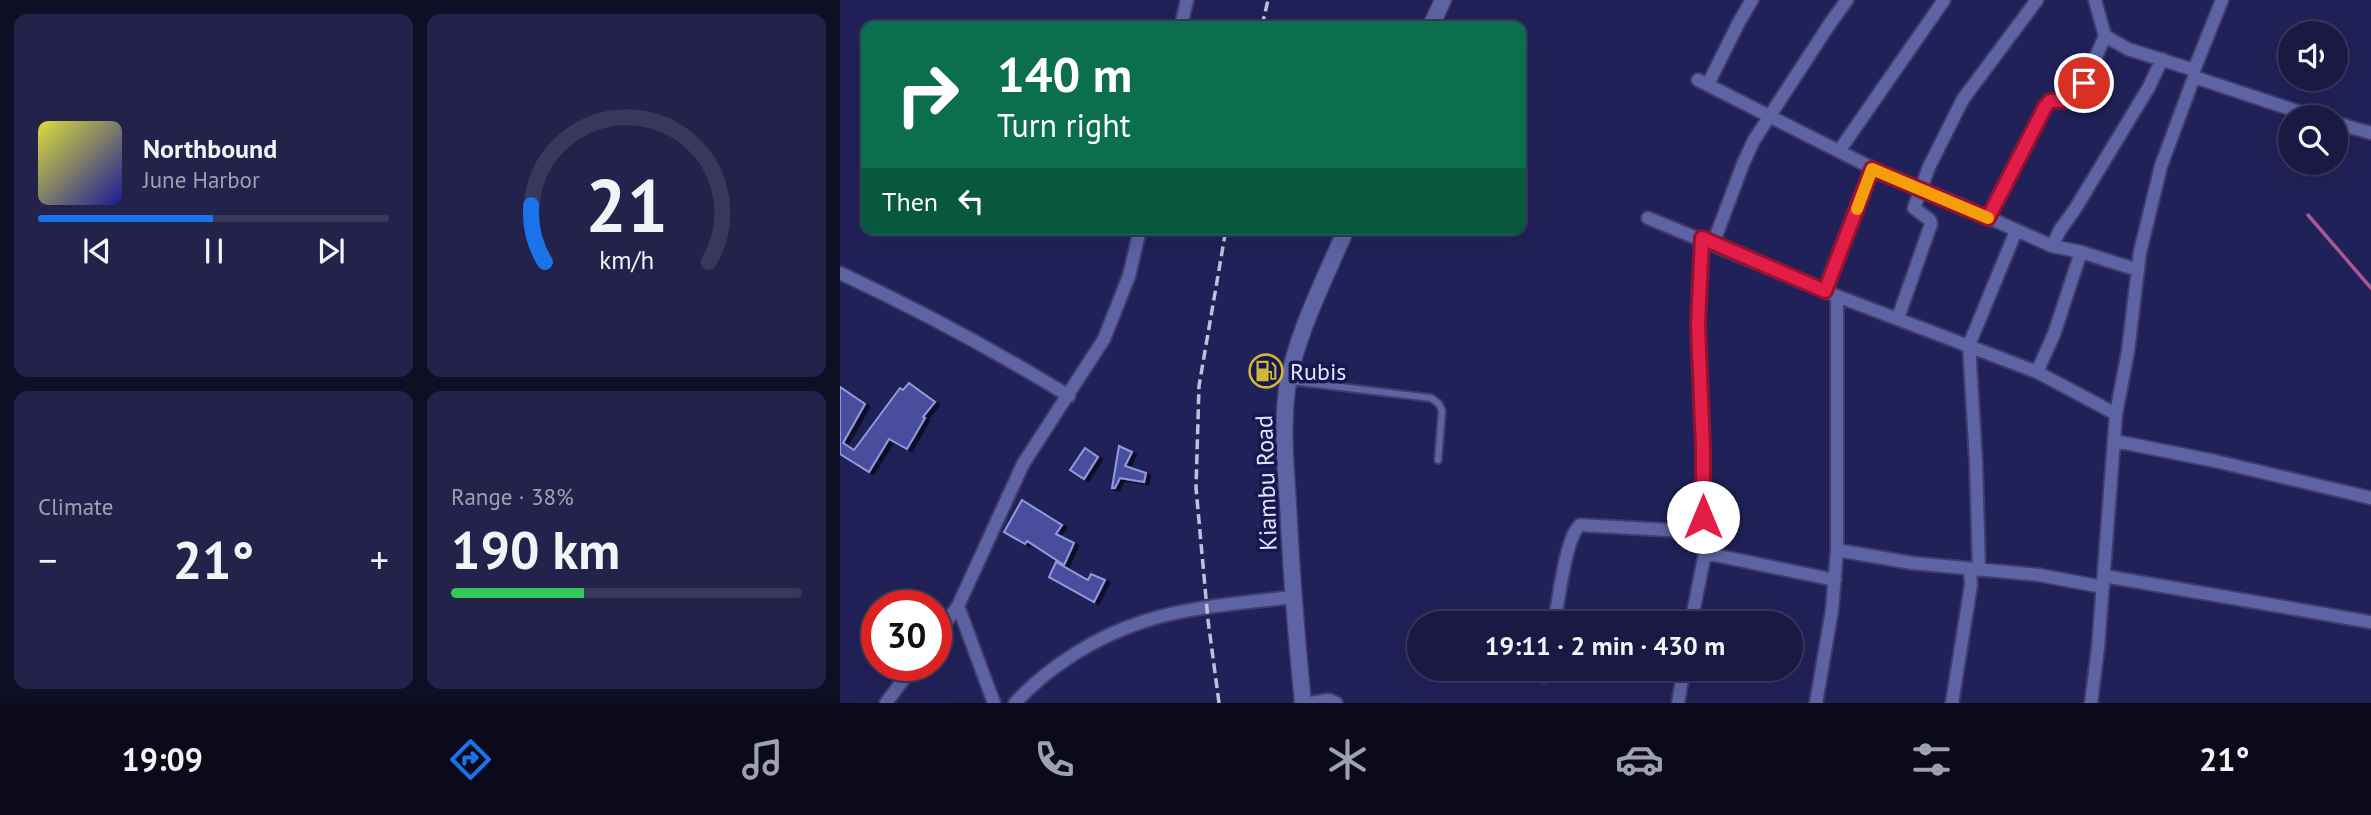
<!DOCTYPE html>
<html lang="en">
<head>
<meta charset="utf-8">
<style>
	body { margin:0; font-family:"PT Sans",sans-serif; background:#22224a; color:#f1f3f6; height:100vh; display:flex; flex-direction:column; font-size:26px; white-space:nowrap }
	* { box-sizing:border-box; margin:0 }
	p { font-size:23px; color:#9fa0b2 }
	.icon { flex:none; width:38px; height:38px; fill:none; stroke:currentColor; stroke-width:2; stroke-linecap:round; stroke-linejoin:round }
	.map { position:relative; flex:1; overflow:hidden }
	.sheet { display:flex; flex-direction:column; gap:14px; padding:14px; background:#0e0e25; width:840px }
	.sheet>* { flex:none }
	.top-card { position:absolute; left:21px; top:21px; width:665px; height:214px; border-radius:14px; box-shadow:0 7px 28px #0002,0 0 0 2px #37385c; background:#0b6e4f; color:#fff; overflow:hidden }
	.fabs { position:absolute; left:1438px; top:21px; display:grid; gap:14px }
	.fabs a { display:grid; place-items:center; width:70px; height:70px; border-radius:50%; background:#191943; box-shadow:0 7px 28px #0002,0 0 0 2px #37385c; font-size:35px }
	.speed { position:absolute; left:21px; top:590px; display:flex; gap:14px; font-size:35px; font-weight:700; text-align:center }
	.speed>* { display:grid; place-content:center; width:91px; height:91px; border-radius:50%; background:#191943; box-shadow:0 7px 28px #0002,0 0 0 2px #37385c; line-height:1 }
	.speed .limit { border:10px solid #d22; background:#fff; color:#111 }
	.pin { position:absolute; display:grid; place-items:center; width:60px; height:60px; color:#fff; margin:-30px; border:4px solid #fff; border-radius:50%; box-shadow:0 2px 7px #0007 }
	.me { position:absolute; width:77px; margin:-38px; rotate:0deg; stroke-linejoin:round; filter:drop-shadow(0 0 5px #0008) }
	.turn { display:flex; align-items:center; gap:24px; height:147px; padding:0 21px; font-size:32px }
	.turn .icon { width:91px; height:91px; stroke-width:2.5 }
	.turn b { display:block; font-size:49px; line-height:60px }
	.then { display:flex; align-items:center; height:66px; padding:0 21px; background:#0003; gap:14px; font-size:26px }
	.big { font-size:52px; font-weight:600; line-height:1.1 }
	.sheet .widget { flex:1; display:flex; flex-direction:column; justify-content:center; gap:10px; min-width:0; padding:0 24px; border-radius:14px; background:#22224a }
	.sheet .dial { align-items:center; gap:0 }
	.dial svg { height:182px; overflow:visible; fill:none; stroke:#37385c; stroke-width:7; stroke-linecap:round; text-anchor:middle }
	.dial text { fill:#f1f3f6; stroke:none }
	.song { display:flex; align-items:center; gap:21px }
	.cover { width:84px; height:84px; border-radius:10px; background:linear-gradient(135deg,hsl(60 70% 55%),hsl(240 70% 35%)) }
	.played { height:7px; border-radius:4px; background:linear-gradient(90deg,#1a73e8 50%,#37385c 50%) }
	.keys { display:flex; justify-content:space-around; direction:ltr }
	.heat { display:flex; justify-content:space-between; align-items:center; font-size:38px; direction:ltr }
	.charge { height:10px; border-radius:5px; background:linear-gradient(90deg,#34c759 38%,#37385c 0) }
	.sheet .tiles { flex:1; display:grid; gap:14px; grid-template-columns:repeat(2,1fr) }
	.trip { position:absolute; left:567px; top:611px; width:396px; height:70px; border-radius:35px; background:#191943; box-shadow:0 7px 28px #0002,0 0 0 2px #37385c; font-weight:600; line-height:70px; text-align:center }
	.tab-bar { display:flex; height:112px; justify-content:space-around; align-items:center; background:#0a0a1b; color:#9fa0b2 }
	.tab-bar .icon { width:49px; height:49px }
	.tab-bar .on { color:#1a73e8 }
	.tab-bar b { font-size:32px; color:#f1f3f6 }
	main { display:flex; flex:1; min-height:0 }
	.map>svg:first-child { display:block }
	.lines { fill:none; stroke-linecap:round; stroke-linejoin:round }
	.stream { stroke:#a85892; stroke-width:3.5 }
	.building { fill:#494d9d; stroke:#929add; stroke-width:2; filter:url(#shadow) }
	.service-casing { stroke:#403b6b; stroke-width:10 }
	.minor-casing { stroke:#403b6b; stroke-width:16 }
	.secondary-casing { stroke:#403b6b; stroke-width:19 }
	.service { stroke:#5e64a3; stroke-width:6 }
	.minor { stroke:#5e64a3; stroke-width:12 }
	.secondary { stroke:#5e64a3; stroke-width:16 }
	.rail { stroke:#bec1dd; stroke-width:3.5; stroke-dasharray:10 5; stroke-linecap:butt }
	.route-casing { stroke:#92132f; stroke-width:18 }
	.route { stroke:#e11d48; stroke-width:12 }
	.slow { stroke:#f59e0b; stroke-width:12 }
	.labels { text-anchor:middle; dominant-baseline:central; stroke-width:7; stroke-linejoin:round; paint-order:stroke }
	.poi-label { font-size:24px; fill:#e1e5fb; stroke:#18164e; text-anchor:start }
	.street-label { font-size:24px; fill:#e1e5fb; stroke:#18164e }
</style>
</head>
<body>
<main>
<section class="sheet">
<div class="tiles">
<div class="widget">
<div class="song"><i class="cover"></i><div><b>Northbound</b><p>June Harbor</p></div></div>
<div class="played"></div>
<div class="keys"><svg class="icon" aria-label="previous" viewBox="0 0 24 24"><path d="M18 5L8 12l10 7zM5 5v14"/></svg><svg class="icon" aria-label="pause" viewBox="0 0 24 24"><path d="M8 5v14M16 5v14"/></svg><svg class="icon" aria-label="next" viewBox="0 0 24 24"><path d="M6 5l10 7-10 7zM19 5v14"/></svg></div>
</div>
<div class="widget dial"><svg viewBox="0 0 100 80">
<path d="M14 69A42 42 0 1 1 86 69"/>
<path d="M14 69A42 42 0 0 1 8 44" stroke="#1a73e8"/>
<text x="50" y="56" font-size="32" font-weight="700">21</text>
<text x="50" y="72" font-size="11">km/h</text>
</svg></div>
<div class="widget"><p>Climate</p>
<div class="heat"><a>−</a><b class="big">21°</b><a>+</a></div>
</div>
<div class="widget"><p>Range · 38%</p><b class="big">190 km</b><div class="charge"></div></div>
</div>
</section>
<div class="map">
<svg width="1531" height="703" viewBox="0 0 1531 703">
	<defs>
		<filter id="shadow"><feDropShadow dx="4.5" dy="2.5" stdDeviation="0" flood-color="#0009"/></filter>
	</defs>
	<rect width="100%" height="100%" fill="#212159"/>
	<g class="lines">
		<path class="stream" d="M1468,215L1531,288"/>
	</g>
	<path class="building" d="M69,383L95,402L83,417L85,418L67,449L49,439L29,472L0,454V387L25,404L3,443L14,450L60,388L63,390Z
		M279,446L292,452L285,466L306,473L304,482L280,478L275,488H272Z
		M245,448L258,457L244,479L230,470Z
		M182,500L222,525L216,534L234,543L224,565L187,541L185,544L164,532Z
		M216,562L246,579L248,580L251,574L265,580L254,602L209,577Z"/>
	<g class="lines">
		<defs>
			<path id="service" d="M451,381L591,398L599,404L602,411L598,460"/>
			<path id="minor" d="M341,26L347,0
				M1265,36L1288,49L1354,70
				M1354,77L1475,117
				M858,80L1052,178L1120,205L1212,246L1241,252L1214,334L1197,372
				M868,84L899,22L912,0
				M1496,123L1531,133
				M999,151L1104,0
				M808,218L997,296L1197,372L1276,414
				M1148,218L1205,107L1211,101L1237,100L1265,36L1255,0
				M873,244L903,164L914,140L989,25L1007,0
				M1212,246L1220,230L1235,209L1309,87L1322,59
				M1241,252L1298,270
				M0,273C79,310 154,350 229,396
				M985,291L1032,169
				M1058,318L1091,224L1090,220L1074,208L1089,167L1123,99L1197,0
				M1275,441L1375,461L1531,498
				M997,550L1072,563L1199,575L1263,587
				M865,553L995,580
				M1139,570L1136,462L1129,345L1176,231
				M1264,576L1531,622
				M118,606L154,703
				M714,623C719,601 725,538 740,525L863,532
				M851,623L865,553L862,503L863,450L858,323L862,238
				M96,636L118,606L183,464L264,339L289,276L300,229
				M704,676L705,668
				M46,703L74,665
				M175,703C209,666 257,636 305,621C352,606 404,603 453,597
				M470,703L489,700L496,703
				M838,703L844,668
				M976,703L992,610L997,550V296
				M1112,703L1131,585L1130,569
				M1251,703L1258,648L1276,414L1288,351L1300,252L1321,166L1354,77V70L1382,0"/>
			<path id="secondary" d="M591,26L603,0
				M463,703C457,643 452,583 449,522C447,478 441,434 447,389C455,336 485,279 506,229"/>
		</defs>
		<use href="#service" class="service-casing"/>
		<use href="#minor" class="minor-casing"/>
		<use href="#secondary" class="secondary-casing"/>
		<use href="#service" class="service"/>
		<use href="#minor" class="minor"/>
		<use href="#secondary" class="secondary"/>
		<path class="rail" d="M422,26L428,0
			M379,703L368,620L356,488L359,386L386,229"/>
	</g>
	<g class="lines">
		<defs>
			<path id="route" d="M863,517V450L858,324L862,238L985,291L1032,169L1148,218L1205,107L1210,101L1237,100L1244,83"/>
		</defs>
		<use href="#route" class="route-casing"/>
		<use href="#route" class="route"/>
		<path class="slow" d="M1017,209L1032,169L1148,218"/>
	</g>
	<defs>
		<symbol id="fuel-ring" viewBox="-11 -11 22 22"><circle r="9.5" fill="#18164e" stroke="#d0b837" stroke-width="1.5"/><path d="M-5.5-6h7V0h2V4h1.3V-2.5L3-4.5l.8-.8L6-3V5H2.5V1h-1V6h-7ZM-4.2-4.7v3.2H.2V-4.7Z" fill="#d0b837"/></symbol>
	</defs>
	<g fill-rule="evenodd">
		<use href="#fuel-ring" x="407" y="352" width="38" height="38"/>
	</g>
	<g class="labels">
		<g class="poi-label">
			<text x="450" y="371">Rubis</text>
		</g>
		<g class="street-label">
			<text transform="translate(426 483) rotate(-92)">Kiambu Road</text>
		</g>
	</g>
</svg>
<div class="fabs">
<a><svg class="icon" aria-label="sound" viewBox="0 0 24 24"><path d="M4 9h4l5-4v14l-5-4H4zM17 9q2 3 0 6"/></svg></a>
<a><svg class="icon" aria-label="search" viewBox="0 0 24 24"><circle cx="10" cy="10" r="6"/><path d="M15 15l6 6"/></svg></a>
</div>
<div class="speed"><div class="limit">30</div></div>
<div class="pin" style="left:1244px;top:83px;background:#d93025"><svg class="icon" aria-label="arrive" viewBox="0 0 24 24"><path d="M6 21V4h12l-3 4 3 4H6"/></svg></div>
<svg class="me" style="left:863px;top:517px" viewBox="-20 -20 40 40"><circle r="19" fill="#fff"/><path d="M0-13L10 11 0 6-10 11z" fill="#e11d48"/></svg>
<div class="trip">19:11 · 2 min · 430 m</div>
<div class="top-card">
<div class="turn"><svg class="icon" aria-label="right" viewBox="0 0 24 24"><path d="M7 20v-9h11M14 6l5 5-5 5"/></svg><div><b>140 m</b>Turn right</div></div>
<div class="then">Then<svg class="icon" aria-label="left" viewBox="0 0 24 24"><path d="M17 20v-9H6M10 6l-5 5 5 5"/></svg></div>
</div>
</div>
</main>
<nav class="tab-bar">
<b>19:09</b>
<svg class="icon on" aria-label="directions" viewBox="0 0 24 24"><path d="M12 3l9 9-9 9-9-9zM9 14v-3h6M13 9l2 2-2 2"/></svg>
<svg class="icon" aria-label="music" viewBox="0 0 24 24"><path d="M9 18V5l10-2v13"/><circle cx="6" cy="18" r="3"/><circle cx="16" cy="16" r="3"/></svg>
<svg class="icon" aria-label="phone" viewBox="0 0 24 24"><path d="M5 4h4l2 5-3 2q2 4 5 5l2-3 5 2v4C11 20 4 13 5 4z"/></svg>
<svg class="icon" aria-label="climate" viewBox="0 0 24 24"><path d="M12 3v18M4 7l16 10M4 17L20 7"/></svg>
<svg class="icon" aria-label="car" viewBox="0 0 24 24"><path d="M5 17H2v-5l4-1 3-4h7l3 4 3 1v5h-3M9 17h6M6 11h13"/><circle cx="7" cy="17" r="2"/><circle cx="17" cy="17" r="2"/></svg>
<svg class="icon" aria-label="filters" viewBox="0 0 24 24"><path d="M4 7h16M4 17h16"/><circle cx="9" cy="7" r="2"/><circle cx="15" cy="17" r="2"/></svg>
<b>21°</b>
</nav>
</body>
</html>
